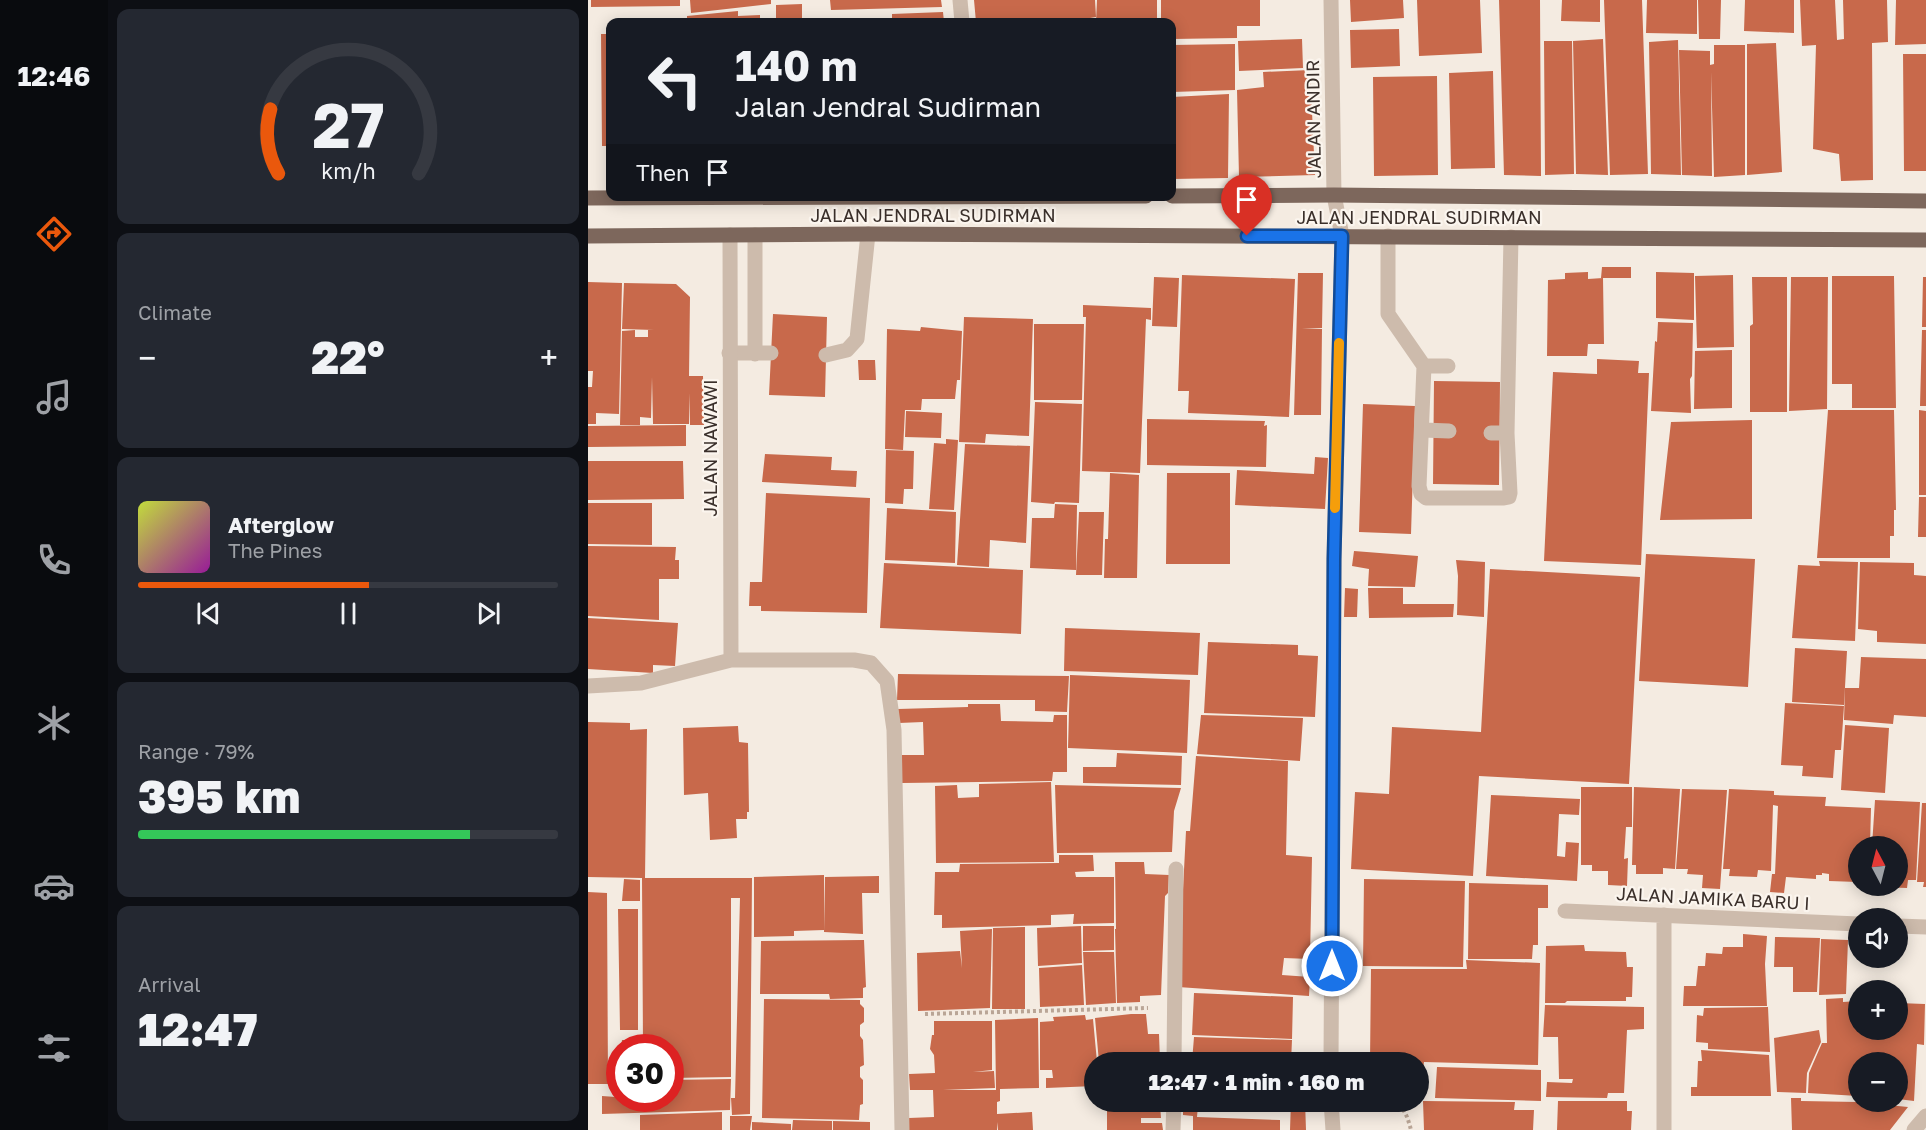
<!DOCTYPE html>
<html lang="en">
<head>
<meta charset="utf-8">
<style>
	body { margin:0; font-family:"Golos Text",sans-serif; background:#242831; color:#f1f3f6; height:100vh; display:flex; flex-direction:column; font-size:22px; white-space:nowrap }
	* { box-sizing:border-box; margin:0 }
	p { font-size:20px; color:#9ea1a6 }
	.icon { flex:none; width:33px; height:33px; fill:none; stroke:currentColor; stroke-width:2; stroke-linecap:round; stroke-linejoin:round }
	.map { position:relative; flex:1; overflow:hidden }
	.panel { display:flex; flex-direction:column; gap:9px; padding:9px; background:#0d0f14; width:480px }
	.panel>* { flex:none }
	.banner { position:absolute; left:18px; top:18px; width:570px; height:183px; border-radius:12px; box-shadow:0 3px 15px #0003; background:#171b24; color:#f1f3f6; overflow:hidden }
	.needle { width:39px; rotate:353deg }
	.controls { position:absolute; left:1260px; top:836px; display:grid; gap:12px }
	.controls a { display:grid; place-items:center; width:60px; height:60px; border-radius:50%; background:#171b24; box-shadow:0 3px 15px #0003; font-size:30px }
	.speed { position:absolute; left:18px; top:1034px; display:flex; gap:12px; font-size:30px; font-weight:700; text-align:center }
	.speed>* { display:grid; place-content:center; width:78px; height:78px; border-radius:50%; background:#171b24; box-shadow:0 3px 15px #0003; line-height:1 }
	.speed .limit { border:9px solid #d22; background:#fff; color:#111 }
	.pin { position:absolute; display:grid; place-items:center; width:51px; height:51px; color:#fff; margin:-62px -26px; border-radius:50% 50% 50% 0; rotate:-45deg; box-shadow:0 0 6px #0007 }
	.pin .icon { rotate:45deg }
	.me { position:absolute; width:66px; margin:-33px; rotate:0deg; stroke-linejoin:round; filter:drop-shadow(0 0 4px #0008) }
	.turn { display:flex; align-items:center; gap:21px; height:126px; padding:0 30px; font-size:27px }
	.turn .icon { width:78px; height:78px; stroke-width:2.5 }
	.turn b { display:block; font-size:42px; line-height:51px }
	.then { display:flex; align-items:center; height:57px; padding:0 30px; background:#0003; gap:12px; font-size:22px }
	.big { font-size:45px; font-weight:800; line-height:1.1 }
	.panel .widget { flex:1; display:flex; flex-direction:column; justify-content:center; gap:9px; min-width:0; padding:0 21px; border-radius:12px; background:#242831 }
	.panel .dial { align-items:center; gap:0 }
	.dial svg { height:156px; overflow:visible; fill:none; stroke:#363941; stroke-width:7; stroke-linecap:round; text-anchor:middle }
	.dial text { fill:#f1f3f6; stroke:none }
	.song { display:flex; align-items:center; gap:18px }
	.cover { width:72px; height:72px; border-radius:9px; background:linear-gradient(135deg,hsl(70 70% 55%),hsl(300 70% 35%)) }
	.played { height:6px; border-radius:3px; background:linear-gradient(90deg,#ea580c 55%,#363941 55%) }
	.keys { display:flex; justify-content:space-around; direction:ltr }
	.heat { display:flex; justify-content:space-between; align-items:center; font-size:33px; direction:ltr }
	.charge { height:9px; border-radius:4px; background:linear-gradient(90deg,#34c759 79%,#363941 0) }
	.trip { position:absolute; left:496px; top:1052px; width:345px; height:60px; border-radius:30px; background:#171b24; box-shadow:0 3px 15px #0003; font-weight:800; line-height:60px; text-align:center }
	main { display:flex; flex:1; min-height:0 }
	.tab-bar { display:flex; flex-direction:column; width:108px; justify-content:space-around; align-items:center; background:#090b0e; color:#9ea1a6 }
	.tab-bar .icon { width:42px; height:42px }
	.tab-bar .on { color:#ea580c }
	.tab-bar b { font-size:27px; color:#f1f3f6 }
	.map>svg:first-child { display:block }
	.building { fill:#c8694b }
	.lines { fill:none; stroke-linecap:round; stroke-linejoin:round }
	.path { stroke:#b9a596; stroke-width:4; stroke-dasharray:3 3; stroke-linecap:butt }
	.service { stroke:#cdbbac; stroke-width:15 }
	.minor { stroke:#cdbbac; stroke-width:15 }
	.tertiary { stroke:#cdbbac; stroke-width:15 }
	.primary { stroke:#7d675c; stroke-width:15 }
	.route-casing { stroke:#114b97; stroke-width:15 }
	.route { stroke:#1a73e8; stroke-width:10 }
	.slow { stroke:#f59e0b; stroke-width:10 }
	.labels { text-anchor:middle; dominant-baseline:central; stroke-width:4.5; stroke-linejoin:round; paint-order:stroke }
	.street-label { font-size:18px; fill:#3b302b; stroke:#fbf5ee }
</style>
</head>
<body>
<main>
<nav class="tab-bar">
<b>12:46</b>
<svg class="icon on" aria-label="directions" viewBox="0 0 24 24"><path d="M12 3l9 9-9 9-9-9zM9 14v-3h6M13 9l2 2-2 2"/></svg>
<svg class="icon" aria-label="music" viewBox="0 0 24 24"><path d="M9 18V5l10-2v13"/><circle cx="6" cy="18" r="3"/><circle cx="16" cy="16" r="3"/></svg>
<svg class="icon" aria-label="phone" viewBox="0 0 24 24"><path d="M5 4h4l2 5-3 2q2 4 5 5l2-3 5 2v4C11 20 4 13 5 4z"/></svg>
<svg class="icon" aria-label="climate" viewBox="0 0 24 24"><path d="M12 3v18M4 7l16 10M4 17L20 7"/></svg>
<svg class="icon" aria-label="car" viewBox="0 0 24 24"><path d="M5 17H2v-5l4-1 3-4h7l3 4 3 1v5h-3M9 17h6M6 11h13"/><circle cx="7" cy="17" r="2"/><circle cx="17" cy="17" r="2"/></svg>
<svg class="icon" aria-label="filters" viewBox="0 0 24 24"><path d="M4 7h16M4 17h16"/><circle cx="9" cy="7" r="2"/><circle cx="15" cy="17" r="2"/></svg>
</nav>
<section class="panel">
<div class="widget dial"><svg viewBox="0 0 100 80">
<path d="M14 69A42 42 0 1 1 86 69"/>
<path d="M14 69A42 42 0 0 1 10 36" stroke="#ea580c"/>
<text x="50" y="56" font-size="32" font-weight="700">27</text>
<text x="50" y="72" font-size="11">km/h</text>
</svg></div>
<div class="widget"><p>Climate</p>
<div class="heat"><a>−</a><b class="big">22°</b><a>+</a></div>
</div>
<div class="widget">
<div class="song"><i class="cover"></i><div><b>Afterglow</b><p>The Pines</p></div></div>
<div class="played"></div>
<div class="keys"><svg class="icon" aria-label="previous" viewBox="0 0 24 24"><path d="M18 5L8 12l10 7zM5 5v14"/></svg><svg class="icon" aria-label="pause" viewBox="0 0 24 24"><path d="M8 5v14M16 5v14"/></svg><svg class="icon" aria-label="next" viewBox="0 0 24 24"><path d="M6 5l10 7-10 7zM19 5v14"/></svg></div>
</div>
<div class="widget"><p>Range · 79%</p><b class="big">395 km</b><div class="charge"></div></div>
<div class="widget"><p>Arrival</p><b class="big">12:47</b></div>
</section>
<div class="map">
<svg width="1338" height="1130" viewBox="0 0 1338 1130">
	<rect width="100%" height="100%" fill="#f4ebe1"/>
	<path class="building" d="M3,0H92V6L3,7Z
		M102,0H183V4L103,13Z
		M242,0H353L354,7L243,10Z
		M386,0H507L508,17L502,18L503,22H488V21H468V22H388Z
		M509,0H569V22H508Z
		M573,0H672V26H649V38L584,39V22H573Z
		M762,0H815L816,18L763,22Z
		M829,0H892L894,53L831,56Z
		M911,0H952L953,176L916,175Z
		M974,0H1012V22L973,21Z
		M1016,0H1054L1060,174L1022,175Z
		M1059,0H1109V34L1058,33Z
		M1110,0H1133L1132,39H1111Z
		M1157,0H1206V33L1156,31Z
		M1212,0H1247L1249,40L1256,39L1255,0H1299L1300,42L1284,43L1285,180L1253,181L1251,154L1225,149L1228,45L1214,46Z
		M1308,0H1338V44L1307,45Z
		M214,4V19H238V22H188V5Z
		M150,11V16L172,15V22H99V16Z
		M355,12L356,22H304V14Z
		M811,29L812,66L763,68L762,30Z
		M13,34H22V146H14Z
		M714,39L715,68L651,71L650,41Z
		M1015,39L1020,175L988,174L985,41Z
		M1090,40L1093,175L1063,174L1061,42Z
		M956,41H984L986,174L957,175Z
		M1188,43L1194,172L1159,175V44Z
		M647,44V90L584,92V45Z
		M1126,45H1157V175L1126,177L1123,72L1124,176L1094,175L1091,50L1122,51V65L1126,64Z
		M1315,54H1338V171H1316Z
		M722,70L727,175L651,177L649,90L676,87L675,72Z
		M905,71L907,168L863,169L861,73Z
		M849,76L850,175L786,176L785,77Z
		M641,94L640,178L584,179V97Z
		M1014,267H1043V278H1013Z
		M1000,272V279L1015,278L1016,344H1000L999,356H959L960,280L977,279V273Z
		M1068,272L1106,273V320L1068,318Z
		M710,273H735L734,328H714L734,329L733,415H706Z
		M594,275L707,279L701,417L600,413L601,391H590Z
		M1145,275L1146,347L1109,348L1107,276Z
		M1244,276H1306L1308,408H1264V384H1244Z
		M566,277L591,278L589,327L564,326Z
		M1164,277H1199V412H1162V326L1165,324Z
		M1203,277H1240L1239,409L1201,411Z
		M1335,277H1338V327H1334Z
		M0,282L34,283L31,414L8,413V424H0V387H4L5,371H0Z
		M36,283L88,284L102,297L101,376H115L116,425H102V393L101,424H65L64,377L63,418L52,417V425H32L34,331L47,330V337H60V330H66L34,329Z
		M495,305L563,308V320L558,319L552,473L494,471L498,317H495Z
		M185,314L239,317L237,397L181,395Z
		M376,317L445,319L441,436L398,434L397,443L371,442Z
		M1070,322L1105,323L1104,376L1102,379L1103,413L1063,411L1067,341L1069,342Z
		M446,324H496L494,400H446Z
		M333,327L374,331L372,380H369L367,399H334L333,410H317L315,450L297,449L299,329L332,331Z
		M1334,330H1338V406H1332Z
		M1144,350V408L1106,409L1107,351Z
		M1009,359L1051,361L1050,373H1061L1053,565L956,561L965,372L1009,374Z
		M270,360H287L288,380H271Z
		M846,381L912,382L911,485L845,484Z
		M447,402L494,404L491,503L467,502L466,504L443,502Z
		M775,404L827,406L823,534L771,532Z
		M1240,410H1306L1308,510H1306V536H1302V558H1229Z
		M1331,410L1338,411V495H1331Z
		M318,411L354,413L353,438L317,437Z
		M559,419L677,421L676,426L679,425L678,467L559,465Z
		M1164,420V519L1072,520L1083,422Z
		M98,425V446L0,447V426Z
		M358,439L370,440L366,510L341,509L346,443L358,444Z
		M377,444L442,446L438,543L402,540L401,567L369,565Z
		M298,450L326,451L325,489H316L315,504L297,503Z
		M177,454L244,457L243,470L269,471L268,487L174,482Z
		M727,457L740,458L737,509L647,505L649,470L726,474Z
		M0,461H95L96,499L0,500Z
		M522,473L551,475L549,578H516L517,539H520Z
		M579,473H642V564H578Z
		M178,493L282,498L279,613L173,611V606H161L162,582H174Z
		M1331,497H1338V537H1330Z
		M0,503H64V545L0,544Z
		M467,504L489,505L488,570L442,568L444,518H466Z
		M299,508L368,512L367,563L297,560Z
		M491,512H516L514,575H488Z
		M0,546L88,547L87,560H91V579H71V620L0,616Z
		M766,551L830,556L827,587L780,586L781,569L764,566Z
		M1058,554L1167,559L1160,687L1051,681Z
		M868,560L897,562L896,617L869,615L870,576Z
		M1231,561L1270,562L1267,641L1204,638L1210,565L1232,566Z
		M1272,562L1326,563V575L1338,576V644L1289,642V631L1270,629Z
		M296,563L435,570L433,634L292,628Z
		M902,569L1052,577L1041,784L891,776L885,876L763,869L767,792L801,794L804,727L893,732Z
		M757,588L770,589L769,617H756Z
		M780,588H815V604H866L865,617L781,618Z
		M0,618L90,623L87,666L65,665V673L0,669Z
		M477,628L612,633L610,675L476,671Z
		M620,642L710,645V655L730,656L727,717L616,713Z
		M1207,648L1259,651L1256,705L1204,702Z
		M1273,657L1338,659V717L1306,715L1305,724L1256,720L1257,688H1271Z
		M310,674L481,676L479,712L447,711V700H309Z
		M482,675L602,680L599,753L480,748Z
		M1197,703L1256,706L1253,750H1247L1245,778L1214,776L1215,766L1193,765Z
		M380,704H412L413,721L465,722L466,715H479V772H465L464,781L314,783L313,755H336L335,722L311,723L310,709L380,707Z
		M613,715L715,718L712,761L609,754Z
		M0,722L42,723V730L59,729L57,878H164L162,1114L144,1115L143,1098H147L152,898H143V1077L82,1078V1047H55L54,878L0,877Z
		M1257,725L1301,728L1297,793L1253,790Z
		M150,726L151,742L160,743L161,812H159V819H148L149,838L122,840L120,793L96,795L95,728Z
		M529,753L594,756L593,785L495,783V767H528Z
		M608,756L700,761L698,855L724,857L722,959L696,958L694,975L722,977L721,996L590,987L598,831H602Z
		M463,782L466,862L348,863L347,786L369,785L370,798L391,797V784Z
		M467,785L593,788L586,811L584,852L469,853Z
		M993,787H1044V827H1038L1036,859L1040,858L1039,886L1020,885V871H1004V865H993Z
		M1046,787L1092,789L1087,869L1075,868V874H1048V865H1044Z
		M1094,789L1139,790L1132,889L1114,888L1115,875L1099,874L1100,869H1088Z
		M1141,789L1186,791V795L1238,797L1237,806L1283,808L1282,846H1270V882L1241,881V874L1234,873V875H1228V879L1198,877L1196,893L1182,892L1184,874H1187L1190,806L1185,805L1183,871L1170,870L1169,877L1141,876L1142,869H1135Z
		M903,795L992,799L991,815L971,814L969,856L977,857L978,842L991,843L989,881L898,876Z
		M1287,800L1332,802L1328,880H1320L1319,888L1291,887V885H1310V846H1284Z
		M1334,803H1338V887H1335L1336,882H1329Z
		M471,855H505L506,871L487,872L488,877H526V923L485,924L486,914L463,915V925L354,928V915H346L347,872H371L372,864L471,863Z
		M527,862H556L557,874L581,875L580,893L577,896L573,995L552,996V1002L529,1003L527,929L570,930L528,929Z
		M236,875V930L206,931V936L166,937V877Z
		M291,876V893H274L275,934L236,932L237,877Z
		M36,879L52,880V901H34Z
		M776,879L877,881L875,967L775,966Z
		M881,883L960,885V908H950V945H945L944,959H880Z
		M0,892L19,893L20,1084H0Z
		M30,909H50V1030H32Z
		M493,926L494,963L450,966L449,928Z
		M495,926H526V950L495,951Z
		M437,927V1009H404L405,928Z
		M404,929L402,1008L330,1011L329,953L372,951L374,968L372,931Z
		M1155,934L1179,936L1177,964L1179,1006H1095L1096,986H1108L1110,966H1117L1118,953L1134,954L1135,947H1155Z
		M1187,937L1232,938L1229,992H1205V967H1186Z
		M1233,939L1260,940L1258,994L1231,995Z
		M276,940L278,987L275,988V998L242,999L241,994H172L173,941Z
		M996,945L997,951L1038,952L1039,967H1045L1044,997H1038V1001H979L977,1003H957L958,946Z
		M495,952H526L528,1003L498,1005Z
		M878,960L952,963L950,1065L836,1062L834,1077L831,1076V1062H782L783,969H879Z
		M494,965L496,1005L452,1007L451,968Z
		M606,993L705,997L704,1039L604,1035Z
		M1255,998V1002L1270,1001V1029H1310V1003L1337,1004L1336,1045L1329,1044L1326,1101L1310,1099V1062H1270V1096L1220,1093L1221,1073L1234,1043H1239L1238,999Z
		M176,999L272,1000V1004L276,1008V1022L272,1025V1036L275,1040L276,1065L272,1067V1077L275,1080V1104L272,1105L271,1120L174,1118Z
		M957,1005L1056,1007V1029L1039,1030L1036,1093H1020L1019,1098L958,1097L959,1082L984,1083L985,1079H971L970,1037H955Z
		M1180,1007L1182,1052L1120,1049V1043L1108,1042L1109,1015L1115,1016L1116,1008Z
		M543,1014H558L560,1034H571L572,1062H511L507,1018Z
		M497,1015L498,1020L505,1019L509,1062H507V1086L458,1088V1078H465L464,1070H452V1022L466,1021L465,1017Z
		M450,1018L451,1088L412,1089V1101L409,1102V1114L444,1112L445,1130H410V1122L409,1130H320L321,1118L346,1117L345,1090H322L321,1074L347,1073L346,1055L342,1049L344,1035H346V1021H404V1070L385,1072L406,1071L407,1088L355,1090H408L407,1020Z
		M1231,1030L1233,1042L1219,1073L1218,1093L1189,1092L1186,1038Z
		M606,1037L704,1040L703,1062H604Z
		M34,1040H49V1047H33Z
		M1113,1050L1181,1055L1183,1096H1103V1087H1109L1110,1061H1114Z
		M754,1057H781V1062H754Z
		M849,1067L953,1070V1101L847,1098Z
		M143,1079L142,1110L14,1114V1096L28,1097L29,1081H32V1098H82V1080Z
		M1203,1098H1213V1101L1270,1102L1320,1107L1302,1130H1204Z
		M703,1101H717L718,1130H702Z
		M835,1101L927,1102L926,1110H946L945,1130H836Z
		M970,1101H1039V1111H1044L1043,1130H969Z
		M595,1104L610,1105L609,1117L692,1120V1130H605V1116L595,1115Z
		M572,1105L573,1118H553V1123H574L575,1130H519V1106Z
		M134,1112V1130H52V1115Z
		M142,1116H164L162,1130H142Z
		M205,1120L244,1121V1130H204Z
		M245,1121L282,1122V1130H245Z
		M164,1122L203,1124V1130H164Z"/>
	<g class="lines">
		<path class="path" d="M337,1014L560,1008
			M793,1101C815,1103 818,1111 823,1130"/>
		<path class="service" d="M167,235V354
			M800,236V314L836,366L831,486L833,494L838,498H916L921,497L922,493L919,433L923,237
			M141,353H183
			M238,355L259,350L269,339L280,234
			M836,366H860
			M835,430L861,431
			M903,433H919"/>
		<path class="minor" d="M372,0L374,22
			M142,235L143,660
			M0,686L53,683L143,660H266L283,663L299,681L306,730L314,1130
			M977,911L1270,924
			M1310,926L1338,927
			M586,1062L588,869
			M743,1062L746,559L754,236
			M743,1101L745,1130
			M585,1130L586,1101
			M1076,1130V915
			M1326,1130L1338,1116"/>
		<path class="tertiary" d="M743,0L746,195L754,236"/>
		<path class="primary" d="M584,196L746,195L1338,201
			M0,198L558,196
			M0,236L280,234L1338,240"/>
	</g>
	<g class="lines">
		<defs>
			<path id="route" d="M659,236H754L746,559L744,966"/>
		</defs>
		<use href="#route" class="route-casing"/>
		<use href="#route" class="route"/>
		<path class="slow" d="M747,508L751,343"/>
	</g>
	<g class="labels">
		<g class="street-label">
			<text transform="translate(725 119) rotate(-91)">JALAN ANDIR</text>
			<text x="345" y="215">JALAN JENDRAL SUDIRMAN</text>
			<text x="831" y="217">JALAN JENDRAL SUDIRMAN</text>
			<text transform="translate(122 448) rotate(-90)">JALAN NAWAWI</text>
			<text transform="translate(1125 898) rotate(3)">JALAN JAMIKA BARU I</text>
		</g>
	</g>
</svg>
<div class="controls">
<a><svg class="needle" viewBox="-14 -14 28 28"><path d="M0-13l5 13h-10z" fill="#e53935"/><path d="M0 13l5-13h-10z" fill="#9ea1a6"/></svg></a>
<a><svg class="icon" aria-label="sound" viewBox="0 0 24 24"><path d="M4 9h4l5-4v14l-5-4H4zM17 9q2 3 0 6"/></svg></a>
<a>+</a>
<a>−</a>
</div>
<div class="speed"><div class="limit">30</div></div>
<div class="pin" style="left:659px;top:236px;background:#d93025"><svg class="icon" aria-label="arrive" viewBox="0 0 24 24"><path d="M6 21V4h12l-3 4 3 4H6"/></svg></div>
<svg class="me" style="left:744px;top:966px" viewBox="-20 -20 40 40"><circle r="17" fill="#1a73e8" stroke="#fff" stroke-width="3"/><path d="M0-11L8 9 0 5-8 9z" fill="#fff"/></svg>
<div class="trip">12:47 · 1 min · 160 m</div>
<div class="banner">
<div class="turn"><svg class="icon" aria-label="left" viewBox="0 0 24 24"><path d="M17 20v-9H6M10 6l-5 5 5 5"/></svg><div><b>140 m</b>Jalan Jendral Sudirman</div></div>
<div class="then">Then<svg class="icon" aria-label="arrive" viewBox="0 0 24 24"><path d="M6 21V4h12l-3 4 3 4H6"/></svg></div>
</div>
</div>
</main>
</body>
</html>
